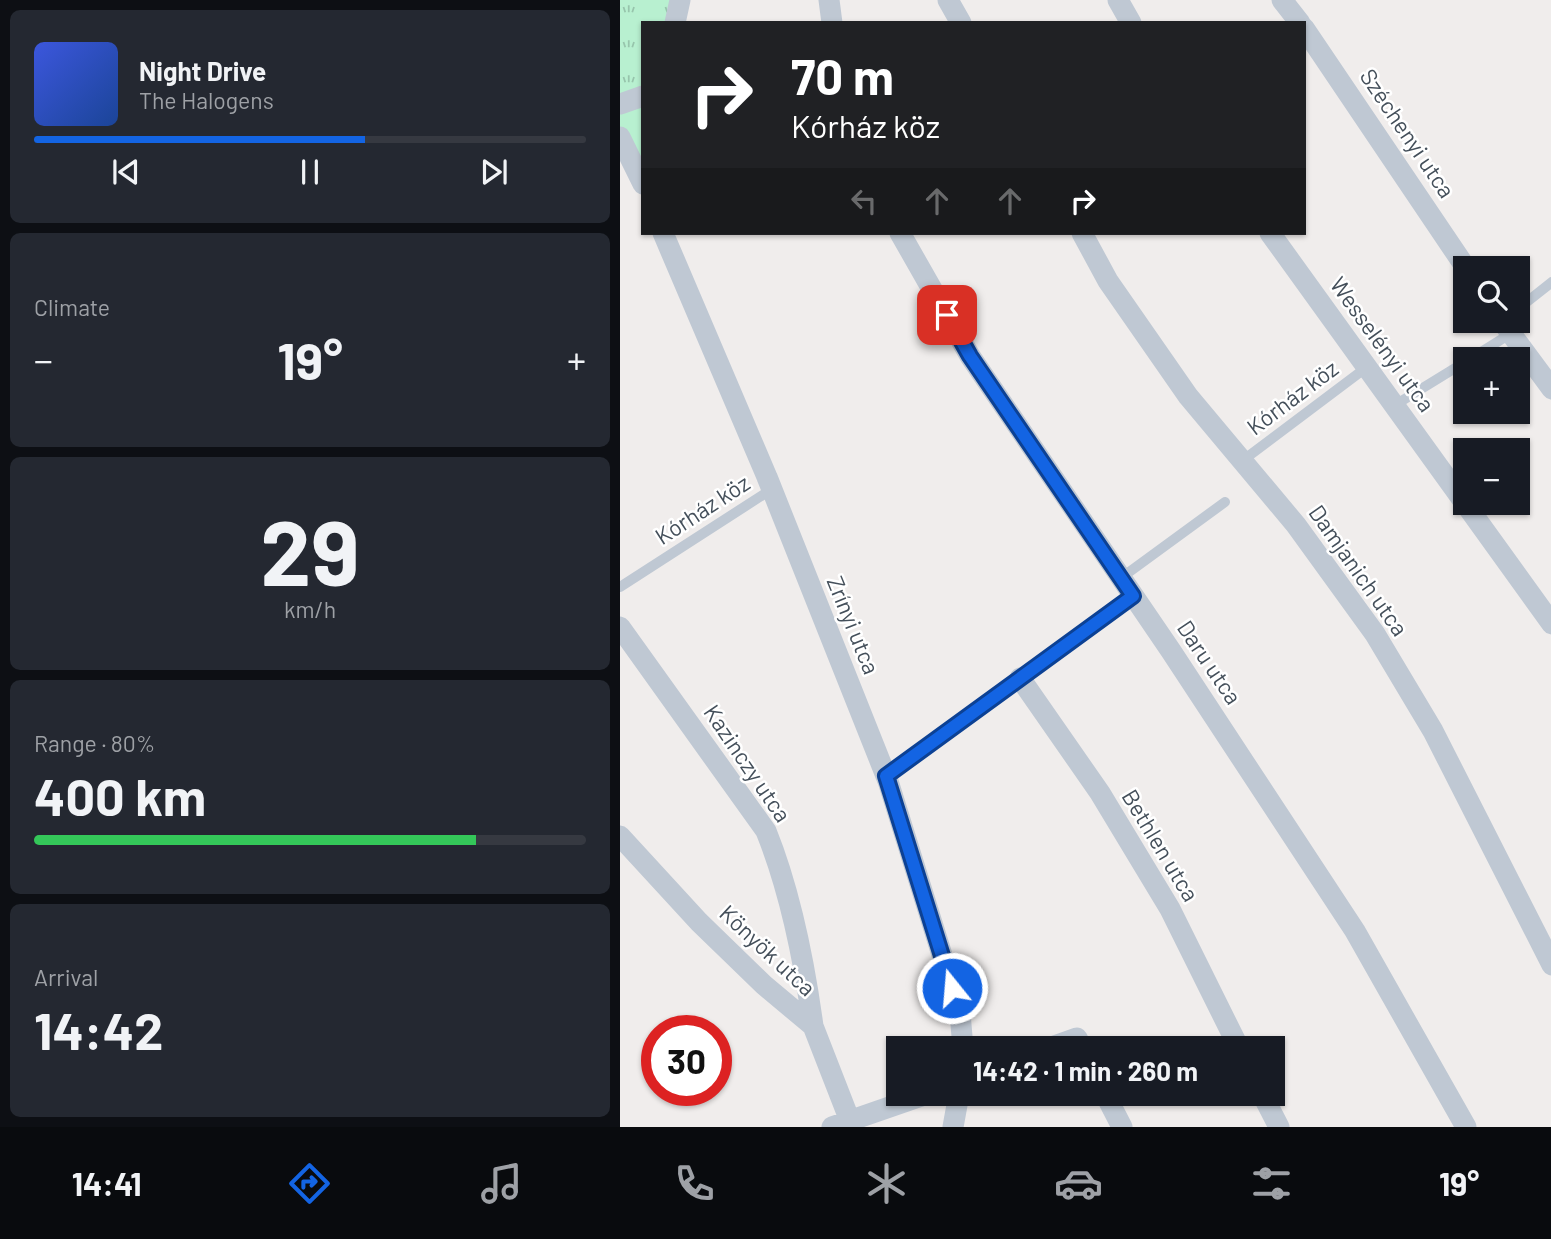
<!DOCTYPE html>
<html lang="en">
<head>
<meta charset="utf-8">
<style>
	body { margin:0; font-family:Barlow,sans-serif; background:#242831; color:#f1f3f6; height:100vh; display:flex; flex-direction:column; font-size:26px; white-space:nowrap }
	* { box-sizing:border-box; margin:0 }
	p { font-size:23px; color:#9ea1a6 }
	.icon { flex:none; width:38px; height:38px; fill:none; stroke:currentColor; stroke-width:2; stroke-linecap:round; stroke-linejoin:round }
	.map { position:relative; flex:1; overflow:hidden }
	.panel { display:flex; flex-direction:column; gap:10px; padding:10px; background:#0d0f14; width:620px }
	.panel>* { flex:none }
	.top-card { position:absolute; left:21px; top:21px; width:665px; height:214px; border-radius:0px; box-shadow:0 2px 5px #0004; background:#202124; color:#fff; overflow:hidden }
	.fabs { position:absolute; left:833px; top:256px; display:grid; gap:14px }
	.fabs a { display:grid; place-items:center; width:77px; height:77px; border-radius:0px; background:#171b24; box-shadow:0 2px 5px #0004; font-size:35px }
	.speed { position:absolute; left:21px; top:1015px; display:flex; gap:14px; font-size:35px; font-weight:700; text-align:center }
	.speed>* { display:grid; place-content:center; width:91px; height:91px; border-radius:50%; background:#171b24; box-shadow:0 2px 5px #0004; line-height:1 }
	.speed .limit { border:10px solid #d22; background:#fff; color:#111 }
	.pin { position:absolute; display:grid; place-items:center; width:60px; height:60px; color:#fff; margin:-30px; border-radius:14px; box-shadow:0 4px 10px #0006 }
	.me { position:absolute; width:77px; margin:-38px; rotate:343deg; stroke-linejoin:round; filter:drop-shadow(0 0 5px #0008) }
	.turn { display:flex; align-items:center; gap:24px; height:147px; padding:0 35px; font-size:32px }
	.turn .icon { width:91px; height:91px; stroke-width:2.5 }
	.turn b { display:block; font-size:49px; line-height:60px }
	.lanes { display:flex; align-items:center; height:66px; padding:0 35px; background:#0003; justify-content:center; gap:35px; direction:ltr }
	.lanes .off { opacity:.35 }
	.big { font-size:52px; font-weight:700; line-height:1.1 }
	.panel .widget { flex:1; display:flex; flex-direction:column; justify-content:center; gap:10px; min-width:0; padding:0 24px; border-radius:10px; background:#242831 }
	.panel .dial { align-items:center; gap:0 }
	.dial b { font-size:91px; line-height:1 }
	.song { display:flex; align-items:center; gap:21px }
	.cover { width:84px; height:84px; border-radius:10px; background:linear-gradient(135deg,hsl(230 70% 55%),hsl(220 70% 35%)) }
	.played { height:7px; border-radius:4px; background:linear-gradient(90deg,#1364e3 60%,#363941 60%) }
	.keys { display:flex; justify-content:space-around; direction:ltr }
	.heat { display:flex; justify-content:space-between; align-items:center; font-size:38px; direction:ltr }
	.charge { height:10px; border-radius:5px; background:linear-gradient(90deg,#34c759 80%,#363941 0) }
	.trip { position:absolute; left:266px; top:1036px; width:399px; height:70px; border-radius:0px; background:#171b24; box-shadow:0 2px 5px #0004; font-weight:700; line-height:70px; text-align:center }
	.tabs { display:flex; height:112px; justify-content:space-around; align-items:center; background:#090b0e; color:#9ea1a6 }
	.tabs .icon { width:49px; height:49px }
	.tabs .current { color:#1364e3 }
	.tabs b { font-size:32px; color:#f1f3f6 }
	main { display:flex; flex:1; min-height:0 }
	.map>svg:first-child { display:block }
	.grass { fill:#b8f0d0 }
	.park { fill:url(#park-tufts) }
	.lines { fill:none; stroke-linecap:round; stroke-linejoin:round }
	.lane { stroke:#bfc8d3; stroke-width:10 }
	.street { stroke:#bfc8d3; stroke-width:21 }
	.route-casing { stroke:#0c4194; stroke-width:18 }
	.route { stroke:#1364e3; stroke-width:12 }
	.labels { text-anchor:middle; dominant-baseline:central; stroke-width:5; stroke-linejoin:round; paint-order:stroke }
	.street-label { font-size:23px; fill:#444f5a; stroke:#fff }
</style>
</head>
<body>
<main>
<section class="panel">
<div class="widget">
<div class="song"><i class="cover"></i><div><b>Night Drive</b><p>The Halogens</p></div></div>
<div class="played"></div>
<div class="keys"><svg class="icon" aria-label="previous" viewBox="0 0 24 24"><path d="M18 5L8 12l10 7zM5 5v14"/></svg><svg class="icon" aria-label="pause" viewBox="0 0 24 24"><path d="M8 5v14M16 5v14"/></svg><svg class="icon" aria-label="next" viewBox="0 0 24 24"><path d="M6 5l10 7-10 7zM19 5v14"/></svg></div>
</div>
<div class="widget"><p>Climate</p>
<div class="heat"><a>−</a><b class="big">19°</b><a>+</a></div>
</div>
<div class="widget dial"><b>29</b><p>km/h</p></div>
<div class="widget"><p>Range · 80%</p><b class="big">400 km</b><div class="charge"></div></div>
<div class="widget"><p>Arrival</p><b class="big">14:42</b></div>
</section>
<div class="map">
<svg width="932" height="1127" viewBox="0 0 932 1127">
	<defs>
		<pattern id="park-tufts" width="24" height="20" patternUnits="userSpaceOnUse" patternTransform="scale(1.75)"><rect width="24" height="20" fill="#b8f0d0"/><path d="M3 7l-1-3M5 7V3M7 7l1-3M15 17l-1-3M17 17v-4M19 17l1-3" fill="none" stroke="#97c5ac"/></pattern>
	</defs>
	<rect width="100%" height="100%" fill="#f0edec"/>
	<path class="grass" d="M23,96V184L0,136V105Z"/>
	<path class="park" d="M0,0H59L55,23H23V95L0,104Z"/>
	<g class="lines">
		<path class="lane" d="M898,309L932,282
			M850,359L890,334
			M775,405L845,362
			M622,461L747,367
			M501,578L605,502
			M0,587L152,489
			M266,776L513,596"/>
		<path class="street" d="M209,0L212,23
			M328,0L341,23
			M498,0L511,23
			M662,0L680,23
			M55,23L60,0
			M684,28L846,268
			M0,104L23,96
			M0,137L23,184
			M43,233L147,477L268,781L340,1013L343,1048
			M280,233L350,356L551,651L735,931L846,1127
			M462,233L488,281L568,396L676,525L755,634L813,731L932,965
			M650,233L932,624
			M881,320L932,389
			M0,627L146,831C171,893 184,960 193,1026
			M400,678L480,793L550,909L619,1048
			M0,836L79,922L144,985L193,1026L230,1121
			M429,1048L457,1038L462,1048
			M485,1094L502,1127
			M642,1094L659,1127
			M212,1127L307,1094
			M333,1127L339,1094"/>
	</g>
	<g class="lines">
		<defs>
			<path id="route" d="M327,315L350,356L513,596L266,776L332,988"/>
		</defs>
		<use href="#route" class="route-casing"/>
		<use href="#route" class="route"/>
	</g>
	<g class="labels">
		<g class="street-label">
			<text transform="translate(788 133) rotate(56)">Széchenyi utca</text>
			<text transform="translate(763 344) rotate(54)">Wesselényi utca</text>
			<text transform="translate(672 397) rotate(-37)">Kórház köz</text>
			<text transform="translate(82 509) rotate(-33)">Kórház köz</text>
			<text transform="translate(739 570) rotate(55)">Damjanich utca</text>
			<text transform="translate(234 625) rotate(68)">Zrínyi utca</text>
			<text transform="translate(590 662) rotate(56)">Daru utca</text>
			<text transform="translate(128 763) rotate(56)">Kazinczy utca</text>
			<text transform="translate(541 845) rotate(59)">Bethlen utca</text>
			<text transform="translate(148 950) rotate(43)">Könyök utca</text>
		</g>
	</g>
</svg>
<div class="fabs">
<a><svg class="icon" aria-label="search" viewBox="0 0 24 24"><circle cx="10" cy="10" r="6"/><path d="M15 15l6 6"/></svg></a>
<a>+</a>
<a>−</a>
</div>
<div class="speed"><div class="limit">30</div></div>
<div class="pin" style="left:327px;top:315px;background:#d93025"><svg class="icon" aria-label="arrive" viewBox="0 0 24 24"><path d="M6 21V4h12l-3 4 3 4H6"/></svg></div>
<svg class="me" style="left:332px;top:988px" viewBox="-20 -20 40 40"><circle r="17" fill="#1364e3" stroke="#fff" stroke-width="3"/><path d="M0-11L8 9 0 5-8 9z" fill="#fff"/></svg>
<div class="trip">14:42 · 1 min · 260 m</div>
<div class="top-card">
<div class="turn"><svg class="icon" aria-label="right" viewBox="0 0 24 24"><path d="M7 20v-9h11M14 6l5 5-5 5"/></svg><div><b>70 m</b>Kórház köz</div></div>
<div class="lanes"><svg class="icon off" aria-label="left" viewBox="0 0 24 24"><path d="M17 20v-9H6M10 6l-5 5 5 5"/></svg><svg class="icon off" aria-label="ahead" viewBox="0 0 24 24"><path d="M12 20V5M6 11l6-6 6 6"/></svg><svg class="icon off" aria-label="ahead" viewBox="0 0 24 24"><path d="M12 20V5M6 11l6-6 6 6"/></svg><svg class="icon" aria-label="right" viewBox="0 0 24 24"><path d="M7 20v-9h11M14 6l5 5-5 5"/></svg></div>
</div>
</div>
</main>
<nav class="tabs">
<b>14:41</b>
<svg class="icon current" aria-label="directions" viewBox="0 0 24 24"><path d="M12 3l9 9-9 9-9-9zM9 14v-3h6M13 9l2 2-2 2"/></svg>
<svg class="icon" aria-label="music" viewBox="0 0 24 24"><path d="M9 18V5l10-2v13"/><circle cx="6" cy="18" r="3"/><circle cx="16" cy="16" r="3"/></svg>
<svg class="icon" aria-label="phone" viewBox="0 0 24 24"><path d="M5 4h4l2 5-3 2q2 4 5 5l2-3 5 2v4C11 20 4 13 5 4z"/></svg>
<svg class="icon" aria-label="climate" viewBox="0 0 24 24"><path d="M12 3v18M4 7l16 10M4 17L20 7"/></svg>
<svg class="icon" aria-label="car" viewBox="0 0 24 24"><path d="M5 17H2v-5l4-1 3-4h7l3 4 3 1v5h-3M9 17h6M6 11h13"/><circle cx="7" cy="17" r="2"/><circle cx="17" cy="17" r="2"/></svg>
<svg class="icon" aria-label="filters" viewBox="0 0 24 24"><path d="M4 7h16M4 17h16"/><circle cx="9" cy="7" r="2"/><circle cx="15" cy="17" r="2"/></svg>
<b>19°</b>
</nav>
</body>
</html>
